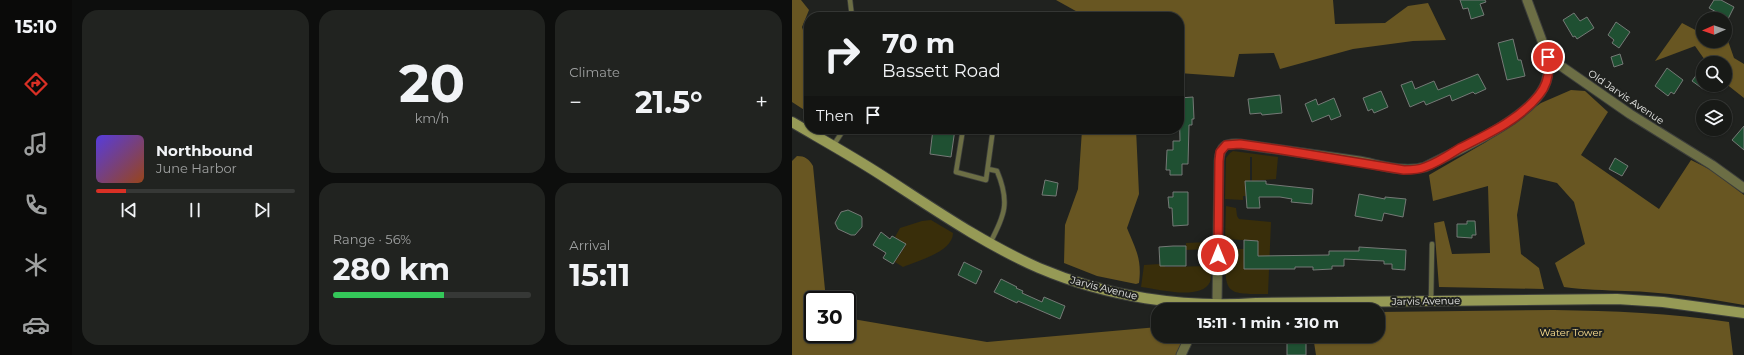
<!DOCTYPE html>
<html lang="en">
<head>
<meta charset="utf-8">
<style>
	body { margin:0; font-family:Montserrat,sans-serif; background:#212320; color:#f1f3f6; height:100vh; display:flex; flex-direction:column; font-size:15px; white-space:nowrap }
	* { box-sizing:border-box; margin:0 }
	p { font-size:13px; color:#9fa1a1 }
	.icon { flex:none; width:22px; height:22px; fill:none; stroke:currentColor; stroke-width:2; stroke-linecap:round; stroke-linejoin:round }
	.map { position:relative; flex:1; overflow:hidden }
	.side { display:flex; flex-direction:column; gap:10px; padding:10px; background:#0d0e0d; width:720px }
	.side>* { flex:none }
	.top-card { position:absolute; left:12px; top:12px; width:380px; height:122px; border-radius:16px; box-shadow:0 1px 3px #0004,0 0 0 1px #363836; background:#181a17; color:#f1f3f6; overflow:hidden }
	.needle { width:26px; rotate:268deg }
	.controls { position:absolute; left:904px; top:12px; display:grid; gap:8px }
	.controls a { display:grid; place-items:center; width:36px; height:36px; border-radius:50%; background:#181a17; box-shadow:0 1px 3px #0004,0 0 0 1px #363836; font-size:20px }
	.speed { position:absolute; left:12px; top:291px; display:flex; gap:8px; font-size:20px; font-weight:700; text-align:center }
	.speed>* { display:grid; place-content:center; width:52px; height:52px; border-radius:50%; background:#181a17; box-shadow:0 1px 3px #0004,0 0 0 1px #363836; line-height:1 }
	.speed .limit { border:2px solid #111; border-radius:6px; background:#fff; color:#111 }
	.pin { position:absolute; display:grid; place-items:center; width:34px; height:34px; color:#fff; margin:-17px; border:2px solid #fff; border-radius:50%; box-shadow:0 1px 4px #0007 }
	.me { position:absolute; width:44px; margin:-22px; rotate:0deg; stroke-linejoin:round; filter:drop-shadow(0 0 3px #0008) }
	.turn { display:flex; align-items:center; gap:14px; height:84px; padding:0 12px; font-size:18px }
	.turn .icon { width:52px; height:52px; stroke-width:2.5 }
	.turn b { display:block; font-size:28px; line-height:34px }
	.then { display:flex; align-items:center; height:38px; padding:0 12px; background:#0003; gap:8px; font-size:15px }
	.big { font-size:30px; font-weight:700; line-height:1.1 }
	.side .widget { flex:1; display:flex; flex-direction:column; justify-content:center; gap:6px; min-width:0; padding:0 14px; border-radius:16px; background:#212320 }
	.side .dial { align-items:center; gap:0 }
	.dial b { font-size:52px; line-height:1 }
	.song { display:flex; align-items:center; gap:12px }
	.cover { width:48px; height:48px; border-radius:6px; background:linear-gradient(135deg,hsl(250 70% 55%),hsl(20 70% 35%)) }
	.played { height:4px; border-radius:2px; background:linear-gradient(90deg,#d93025 15%,#363836 15%) }
	.keys { display:flex; justify-content:space-around; direction:ltr }
	.heat { display:flex; justify-content:space-between; align-items:center; font-size:22px; direction:ltr }
	.charge { height:6px; border-radius:3px; background:linear-gradient(90deg,#34c759 56%,#363836 0) }
	.side .tiles { flex:1; display:grid; gap:10px; grid-template-columns:repeat(3,1fr) }
	.widget:first-child { grid-row:span 2 }
	.trip { position:absolute; left:359px; top:303px; width:234px; height:40px; border-radius:16px; background:#181a17; box-shadow:0 1px 3px #0004,0 0 0 1px #363836; font-weight:700; line-height:40px; text-align:center }
	main { display:flex; flex:1; min-height:0 }
	.dock { display:flex; flex-direction:column; width:72px; justify-content:space-around; align-items:center; background:#0a0a09; color:#9fa1a1 }
	.dock .icon { width:28px; height:28px }
	.dock .on { color:#d93025 }
	.dock b { font-size:18px; color:#f1f3f6 }
	.map>svg:first-child { display:block }
	.green { fill:#392e0a }
	.forest { fill:#685622 }
	.building { fill:#1f5032; stroke:#757976 }
	.lines { fill:none; stroke-linecap:round; stroke-linejoin:round }
	.lane-casing { stroke:#3c3e3b; stroke-width:6 }
	.street-casing { stroke:#3c3e3b; stroke-width:11 }
	.secondary-casing { stroke:#3c3e3b; stroke-width:12 }
	.lane { stroke:#6c6e45; stroke-width:4.5 }
	.street { stroke:#6c6e45; stroke-width:9 }
	.secondary { stroke:#969a56; stroke-width:10 }
	.route-casing { stroke:#8d1f18; stroke-width:10 }
	.route { stroke:#d93025; stroke-width:7 }
	.labels { text-anchor:middle; dominant-baseline:central; stroke-width:4; stroke-linejoin:round; paint-order:stroke }
	.street-label { font-size:10px; fill:#ebecea; stroke:#20221f }
	.park-label { font-size:10px; fill:#fde090; stroke:#20221f }
</style>
</head>
<body>
<main>
<nav class="dock">
<b>15:10</b>
<svg class="icon on" aria-label="directions" viewBox="0 0 24 24"><path d="M12 3l9 9-9 9-9-9zM9 14v-3h6M13 9l2 2-2 2"/></svg>
<svg class="icon" aria-label="music" viewBox="0 0 24 24"><path d="M9 18V5l10-2v13"/><circle cx="6" cy="18" r="3"/><circle cx="16" cy="16" r="3"/></svg>
<svg class="icon" aria-label="phone" viewBox="0 0 24 24"><path d="M5 4h4l2 5-3 2q2 4 5 5l2-3 5 2v4C11 20 4 13 5 4z"/></svg>
<svg class="icon" aria-label="climate" viewBox="0 0 24 24"><path d="M12 3v18M4 7l16 10M4 17L20 7"/></svg>
<svg class="icon" aria-label="car" viewBox="0 0 24 24"><path d="M5 17H2v-5l4-1 3-4h7l3 4 3 1v5h-3M9 17h6M6 11h13"/><circle cx="7" cy="17" r="2"/><circle cx="17" cy="17" r="2"/></svg>
</nav>
<section class="side">
<div class="tiles">
<div class="widget">
<div class="song"><i class="cover"></i><div><b>Northbound</b><p>June Harbor</p></div></div>
<div class="played"></div>
<div class="keys"><svg class="icon" aria-label="previous" viewBox="0 0 24 24"><path d="M18 5L8 12l10 7zM5 5v14"/></svg><svg class="icon" aria-label="pause" viewBox="0 0 24 24"><path d="M8 5v14M16 5v14"/></svg><svg class="icon" aria-label="next" viewBox="0 0 24 24"><path d="M6 5l10 7-10 7zM19 5v14"/></svg></div>
</div>
<div class="widget dial"><b>20</b><p>km/h</p></div>
<div class="widget"><p>Climate</p>
<div class="heat"><a>−</a><b class="big">21.5°</b><a>+</a></div>
</div>
<div class="widget"><p>Range · 56%</p><b class="big">280 km</b><div class="charge"></div></div>
<div class="widget"><p>Arrival</p><b class="big">15:11</b></div>
</div>
</section>
<div class="map">
<svg width="952" height="355" viewBox="0 0 952 355">
	<rect width="100%" height="100%" fill="#20221f"/>
	<path class="green" d="M441,151L486,157L484,179L460,181V157H458V181H453L454,196H451V200L433,199L434,158L438,153Z
		M434,206L444,208L445,216L447,219L479,222L476,294C434,294 433,295 433,252L435,249H452V269H473V256H466V241L433,239Z
		M139,220L161,233C161,252 125,261 111,267L103,262L114,245L103,237L108,228L130,221Z
		M418,242L419,247L415,249L394,250V243Z
		M368,264V266H373V267L419,266C419,271 420,277 418,282C409,301 366,289 349,287L352,265Z"/>
	<path class="forest" d="M0,0H9L17,10L10,27L17,48V113L0,102Z
		M264,0H541L543,24L593,23L616,6L636,3L654,40L621,41L561,49L488,69L482,53L447,54L442,77L387,73V17H306L291,15Z
		M890,23L911,34V41H933V38H935L942,58L952,64V98L933,83V63H915L903,46L863,61Z
		M779,90L793,91L816,112L789,155L867,209L899,160L919,170L952,195V305C913,298 873,292 833,291C813,290 792,290 772,287L763,263L793,244L782,202L765,183L732,175L725,215L729,254L747,268L752,289L647,287L642,223L652,221L660,254L698,253L696,186L641,201L637,175L694,142L749,103Z
		M287,129H344L347,194L335,228C344,250 350,259 347,283L344,284L305,276L272,263L273,225L286,189L290,130Z
		M5,156C13,156 17,159 21,166L34,300H21V334H55V318L195,342L366,327V336H397L395,355H0V161Z
		M762,310C821,311 879,313 937,322L941,355H524L521,336H586V312Z"/>
	<path class="building" d="M668,0H693L694,2L688,4L692,15L679,19L676,8L671,9Z
		M922,0H929L942,7L936,19H923L926,13L917,8Z
		M782,13L788,21L795,17L802,28L785,39L783,36L781,37L771,20Z
		M824,22L838,32L827,48L820,43L822,40L816,35Z
		M721,39L726,60H729L733,76L715,80L706,43Z
		M828,54L831,64L822,67L819,57Z
		M911,66V89L900,81Z
		M875,68L891,80L882,94L879,92L876,96L863,86Z
		M686,74L694,89L683,94L681,92L660,101L658,95L634,105L632,101L618,107L609,85L620,81L623,89L642,81L646,90Z
		M589,91L596,107L582,113L580,109L576,111L571,98Z
		M488,95L490,113L470,115L469,113L458,114L456,99Z
		M401,97L402,119H400V125H397L396,164H390V175H378V170H374L375,150H381V141H388L387,98Z
		M542,98L549,116L539,120L537,115L520,122L513,104L524,99L526,105Z
		M952,126V150L940,140Z
		M141,129H163L159,157L138,154Z
		M823,158L836,166L830,176L817,169Z
		M253,180L266,183L264,196L250,195Z
		M453,181H474V184L521,189L520,204L499,202L500,199L488,197H467L468,208H455Z
		M381,192H396V225L381,226L380,208H377L376,197H381Z
		M567,194L593,199V197L614,199L611,217L592,213L590,221L563,216Z
		M56,210L69,216L70,218V227L63,235H59L46,229L43,223L49,212Z
		M675,221H683L684,235H680V238L665,237V224H675Z
		M89,232L98,239L100,236L114,244L101,264L91,258L94,253L81,245Z
		M452,240L466,241V256L537,255V251H567V247L614,250L613,270L600,269V264H592V261L552,259V266H540V269L521,270V267H503V269H452Z
		M381,246H394V266H368L367,247Z
		M172,262L190,271L184,284L166,275Z
		M209,279L225,287L224,288L231,291L230,293L250,302L252,297L273,306L268,319L226,301L225,303L202,292Z
		M495,341H514V355H495Z"/>
	<g class="lines">
		<defs>
			<path id="lane" d="M58,0L60,17
				M171,129L164,172L194,180L201,129
				M41,146L52,129
				M196,169L205,171C218,202 213,215 198,243
				M639,301L640,244"/>
			<path id="street" d="M735,0L756,57L838,114L920,165L952,188
				M425,305L427,161C428,146 433,143 448,144C488,150 527,155 567,161C589,165 611,173 633,167C666,150 736,120 752,87C757,77 757,67 756,57
				M389,355L398,336"/>
			<path id="secondary" d="M0,122C29,139 58,155 86,173C139,207 190,243 247,268C315,297 391,308 464,303L825,299L871,302L952,313"/>
		</defs>
		<use href="#lane" class="lane-casing"/>
		<use href="#street" class="street-casing"/>
		<use href="#secondary" class="secondary-casing"/>
		<use href="#lane" class="lane"/>
		<use href="#street" class="street"/>
		<use href="#secondary" class="secondary"/>
	</g>
	<g class="lines">
		<defs>
			<path id="route" d="M426,255L427,161L428,152L434,145L448,144L490,150L612,170C619,170 626,170 633,167C645,163 657,155 668,148C696,134 727,120 747,95C756,84 758,70 756,57"/>
		</defs>
		<use href="#route" class="route-casing"/>
		<use href="#route" class="route"/>
	</g>
	<g class="labels">
		<g class="street-label">
			<text transform="translate(834 97) rotate(34)">Old Jarvis Avenue</text>
			<text transform="translate(312 288) rotate(14)">Jarvis Avenue</text>
			<text transform="translate(634 301) rotate(-1)">Jarvis Avenue</text>
		</g>
		<g class="park-label">
			<text x="779" y="332">Water Tower</text>
		</g>
	</g>
</svg>
<div class="controls">
<a><svg class="needle" viewBox="-14 -14 28 28"><path d="M0-13l5 13h-10z" fill="#e53935"/><path d="M0 13l5-13h-10z" fill="#9fa1a1"/></svg></a>
<a><svg class="icon" aria-label="search" viewBox="0 0 24 24"><circle cx="10" cy="10" r="6"/><path d="M15 15l6 6"/></svg></a>
<a><svg class="icon" aria-label="layers" viewBox="0 0 24 24"><path d="M12 4l9 5-9 5-9-5zM3 14l9 5 9-5"/></svg></a>
</div>
<div class="speed"><div class="limit">30</div></div>
<div class="pin" style="left:756px;top:57px;background:#d93025"><svg class="icon" aria-label="arrive" viewBox="0 0 24 24"><path d="M6 21V4h12l-3 4 3 4H6"/></svg></div>
<svg class="me" style="left:426px;top:255px" viewBox="-20 -20 40 40"><circle r="17" fill="#d93025" stroke="#fff" stroke-width="3"/><path d="M0-11L8 9 0 5-8 9z" fill="#fff"/></svg>
<div class="trip">15:11 · 1 min · 310 m</div>
<div class="top-card">
<div class="turn"><svg class="icon" aria-label="right" viewBox="0 0 24 24"><path d="M7 20v-9h11M14 6l5 5-5 5"/></svg><div><b>70 m</b>Bassett Road</div></div>
<div class="then">Then<svg class="icon" aria-label="arrive" viewBox="0 0 24 24"><path d="M6 21V4h12l-3 4 3 4H6"/></svg></div>
</div>
</div>
</main>
</body>
</html>
